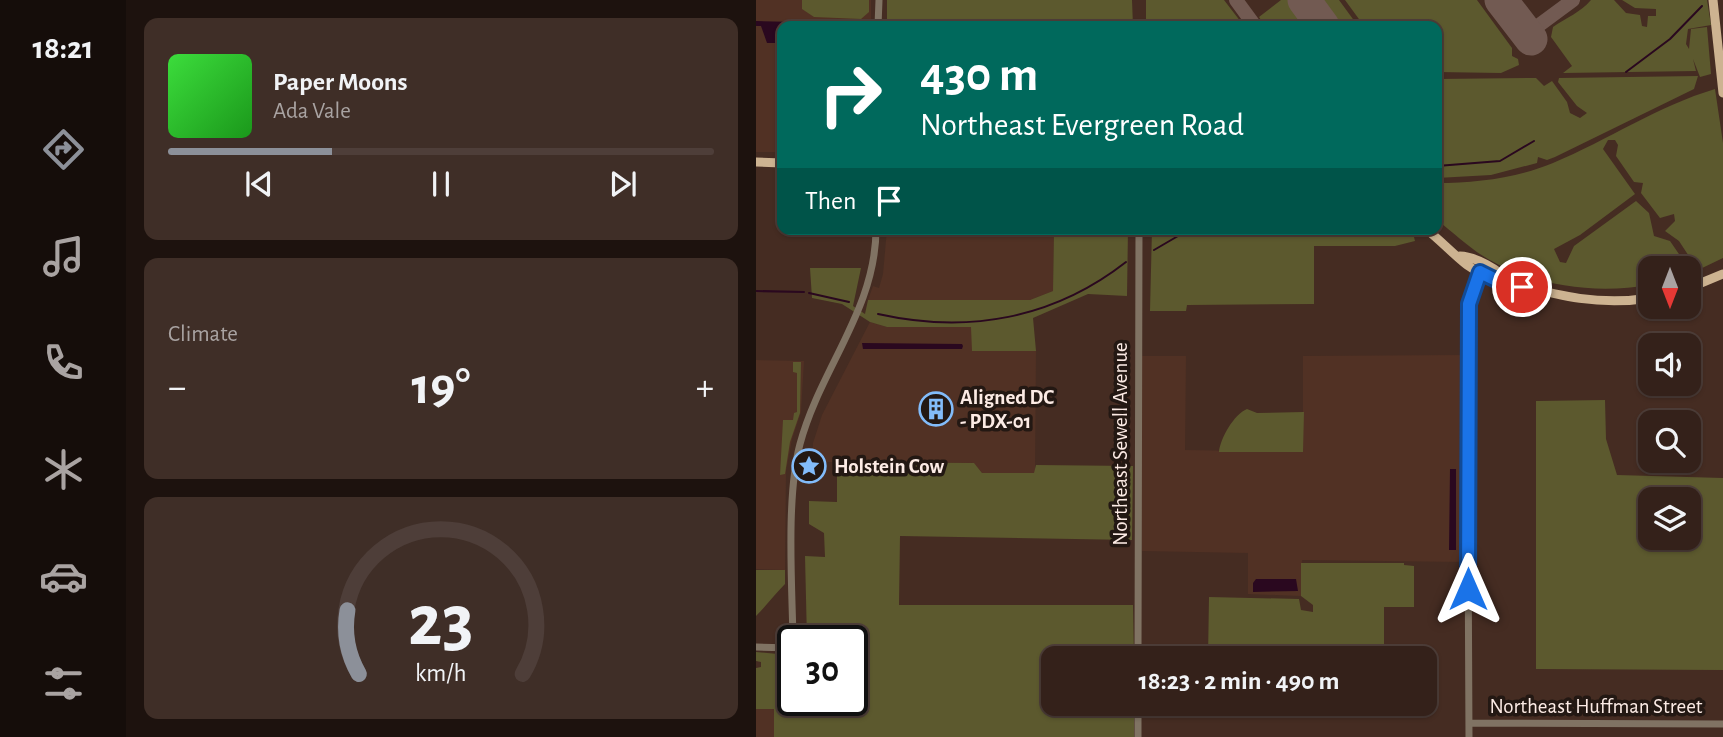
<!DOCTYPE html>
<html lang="en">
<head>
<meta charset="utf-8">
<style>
	body { margin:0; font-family:"Alegreya Sans",sans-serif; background:#3f2e27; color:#f1f3f6; height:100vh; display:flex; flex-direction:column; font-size:26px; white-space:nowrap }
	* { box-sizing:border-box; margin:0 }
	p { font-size:23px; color:#a9a3a2 }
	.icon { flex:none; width:38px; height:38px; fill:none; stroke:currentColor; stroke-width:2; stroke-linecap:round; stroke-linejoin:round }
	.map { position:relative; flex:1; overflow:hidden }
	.side { display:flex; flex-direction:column; gap:18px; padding:18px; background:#1d120e; width:630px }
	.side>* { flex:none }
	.hud { position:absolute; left:21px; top:21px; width:665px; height:214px; border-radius:14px; box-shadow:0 2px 5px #0004,0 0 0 2px #4e3e39; background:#00695c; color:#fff; overflow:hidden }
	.needle { width:46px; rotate:180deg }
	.buttons { position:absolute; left:882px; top:256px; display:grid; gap:14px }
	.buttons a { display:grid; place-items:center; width:63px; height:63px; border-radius:14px; background:#34211a; box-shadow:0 2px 5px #0004,0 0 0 2px #4e3e39; font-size:35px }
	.speed { position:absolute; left:21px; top:625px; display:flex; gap:14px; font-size:35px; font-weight:700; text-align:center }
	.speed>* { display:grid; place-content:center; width:91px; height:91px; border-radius:50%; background:#34211a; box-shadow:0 2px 5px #0004,0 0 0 2px #4e3e39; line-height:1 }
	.speed .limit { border:4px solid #111; border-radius:10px; background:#fff; color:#111 }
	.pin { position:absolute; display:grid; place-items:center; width:60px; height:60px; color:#fff; margin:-30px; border:4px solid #fff; border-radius:50%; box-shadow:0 2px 7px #0007 }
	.me { position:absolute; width:77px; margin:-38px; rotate:0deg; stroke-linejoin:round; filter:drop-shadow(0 0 5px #0008) }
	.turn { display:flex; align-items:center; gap:24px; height:147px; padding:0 28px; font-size:32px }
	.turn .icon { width:91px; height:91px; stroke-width:2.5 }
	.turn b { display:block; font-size:49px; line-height:60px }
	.then { display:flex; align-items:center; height:66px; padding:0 28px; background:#0003; gap:14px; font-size:26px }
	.big { font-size:52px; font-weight:700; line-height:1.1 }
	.side .tile { flex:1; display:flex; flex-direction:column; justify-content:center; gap:10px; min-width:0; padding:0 24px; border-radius:14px; background:#3f2e27 }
	.side .dial { align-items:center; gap:0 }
	.dial svg { height:182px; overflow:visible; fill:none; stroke:#4e3e39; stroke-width:7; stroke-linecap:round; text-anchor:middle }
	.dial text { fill:#f1f3f6; stroke:none }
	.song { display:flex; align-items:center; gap:21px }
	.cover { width:84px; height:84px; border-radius:10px; background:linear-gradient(135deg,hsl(120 70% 55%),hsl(120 70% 35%)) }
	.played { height:7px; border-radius:4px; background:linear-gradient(90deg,#8c9099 30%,#4e3e39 30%) }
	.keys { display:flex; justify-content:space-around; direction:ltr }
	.heat { display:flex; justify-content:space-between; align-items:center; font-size:38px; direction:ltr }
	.trip { position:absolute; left:285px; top:646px; width:396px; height:70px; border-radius:14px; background:#34211a; box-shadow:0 2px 5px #0004,0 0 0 2px #4e3e39; font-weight:700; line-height:70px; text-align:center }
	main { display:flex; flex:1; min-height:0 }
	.tabs { display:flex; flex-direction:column; width:126px; justify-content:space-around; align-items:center; background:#150d0a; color:#a9a3a2 }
	.tabs .icon { width:49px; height:49px }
	.tabs .on { color:#8c9099 }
	.tabs b { font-size:32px; color:#f1f3f6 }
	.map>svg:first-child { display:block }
	.built { fill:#513124 }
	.green { fill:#5c592e; fill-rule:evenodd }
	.water { fill:#2a081f }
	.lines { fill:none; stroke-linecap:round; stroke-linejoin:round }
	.stream { stroke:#2a081f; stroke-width:2 }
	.taxiway { stroke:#725a52; stroke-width:14 }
	.runway { stroke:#725a52; stroke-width:33 }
	.minor { stroke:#807363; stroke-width:7 }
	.major { stroke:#cdb391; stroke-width:9 }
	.route-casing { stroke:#114b97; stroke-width:18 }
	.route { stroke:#1a73e8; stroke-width:12 }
	.labels { text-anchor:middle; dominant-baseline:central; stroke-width:7; stroke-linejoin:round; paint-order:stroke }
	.poi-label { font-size:21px; font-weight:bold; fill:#fcebe5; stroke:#231813; text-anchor:start }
	.street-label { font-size:21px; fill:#fcebe5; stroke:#231813 }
</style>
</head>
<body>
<main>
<nav class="tabs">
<b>18:21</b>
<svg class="icon on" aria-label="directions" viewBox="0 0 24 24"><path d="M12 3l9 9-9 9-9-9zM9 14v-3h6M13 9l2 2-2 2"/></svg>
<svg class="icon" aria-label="music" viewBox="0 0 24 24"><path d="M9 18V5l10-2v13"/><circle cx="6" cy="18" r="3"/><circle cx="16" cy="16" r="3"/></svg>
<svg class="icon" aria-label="phone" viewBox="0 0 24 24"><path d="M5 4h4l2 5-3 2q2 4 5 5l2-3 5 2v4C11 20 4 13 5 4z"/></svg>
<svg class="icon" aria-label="climate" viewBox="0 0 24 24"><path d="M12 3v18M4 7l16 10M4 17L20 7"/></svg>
<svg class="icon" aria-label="car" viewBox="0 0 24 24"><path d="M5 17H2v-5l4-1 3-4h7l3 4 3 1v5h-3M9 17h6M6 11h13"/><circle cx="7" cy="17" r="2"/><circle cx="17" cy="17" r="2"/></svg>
<svg class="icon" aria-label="filters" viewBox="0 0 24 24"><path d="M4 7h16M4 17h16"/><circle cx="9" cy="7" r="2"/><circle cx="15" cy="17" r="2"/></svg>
</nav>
<section class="side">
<div class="tile">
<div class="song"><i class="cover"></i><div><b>Paper Moons</b><p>Ada Vale</p></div></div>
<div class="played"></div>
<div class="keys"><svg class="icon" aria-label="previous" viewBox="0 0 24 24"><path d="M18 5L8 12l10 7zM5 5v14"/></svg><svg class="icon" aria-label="pause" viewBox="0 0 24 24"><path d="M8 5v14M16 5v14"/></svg><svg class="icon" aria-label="next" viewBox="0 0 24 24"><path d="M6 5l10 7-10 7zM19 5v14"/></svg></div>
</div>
<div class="tile"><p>Climate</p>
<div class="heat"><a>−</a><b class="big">19°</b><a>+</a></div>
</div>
<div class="tile dial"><svg viewBox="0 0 100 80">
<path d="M14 69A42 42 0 1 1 86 69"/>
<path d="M14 69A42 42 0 0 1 9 41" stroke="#8c9099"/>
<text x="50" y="56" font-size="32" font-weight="700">23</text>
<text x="50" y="72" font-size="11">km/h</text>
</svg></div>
</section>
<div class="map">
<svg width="967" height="737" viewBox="0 0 967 737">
	<rect width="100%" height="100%" fill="#452c22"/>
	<path class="built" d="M0,0H115V26H26V152H0Z
		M131,229H298L297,291L274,300H112L117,286L123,288L127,274Z
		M114,322L131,327H216V351H280L279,473H226L217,463L57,462V443L66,415Z
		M709,355L708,562L546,560L545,596L492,594V553L386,551L383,356H430L429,450L547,452V356Z
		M0,360L48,361L45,412L36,439L30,471L29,570L0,569Z
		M0,709H18V737H0Z"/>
	<path class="green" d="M46,0H113V12L105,19L58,17L46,9Z
		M131,0H376L377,26H131Z
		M390,0H468L488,26H390Z
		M525,0H535L554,26H509L503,17Z
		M562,0H583L602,26H581Z
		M589,0H721L756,48V56L762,59L763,65L745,73L681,72V26H608Z
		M835,0H858L870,13L884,15L886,26L891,27L892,16H900V9L879,8L866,0H951L955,25L932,29L930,44L933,49L935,29L951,27L955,74L944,77L937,59L940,71L807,73L816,66L795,37L797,27C811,17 824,13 835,0Z
		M942,76L938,89L799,157L791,160L782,157L781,163L735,175L681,178V79L780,78L788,86L796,81L811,102L814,113L824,118L831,113L821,106L802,82L803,78Z
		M959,89L967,143V258L942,270L923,241L909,231L919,221L918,214L904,218L885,193L887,183L878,182L860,156L862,145L859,140H852L847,149L879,194L824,235L798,249L804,262L810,263L818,246L880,201L893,213L898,236L914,241L936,273L933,274V268H894V285C840,294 781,287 732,259C713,248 698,233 681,220V183C720,183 761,178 797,163C852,140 902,106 959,89Z
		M298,229H372L371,296L332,294L277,318L280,351H216L215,327H131L114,322L86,304L56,298L54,268H105L97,306L109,314L112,300H274L297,291Z
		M396,229H644L658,237L659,241L639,246H558V304L431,305L430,311H394Z
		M37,362H45L44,413L34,442L29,474L24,475L27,420H37L38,413L41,412V373L37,372Z
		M849,400L850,439L861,475L967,478V670L780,669V401ZM894,499H933V537H894Z
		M491,409L501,413L548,412L547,452H463C464,439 478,414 491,409Z
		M81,462L218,463L226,473H278L280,465L377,466L376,540L144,536L143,605H377L378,658H298V704H378V737H18V709H0V668L5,667V662L0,661V652L33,655L37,664V700H96V640H51L49,556L69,557L68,533L53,524V501L81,502Z
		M545,563H648V565L658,566V607H628V658H452L453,597L543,599L545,610L557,612V605L545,596Z
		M0,570H29V584C19,594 11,605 0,616Z"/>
	<path class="water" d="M0,21L41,22L42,26H26V43H11L5,26H0Z
		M106,343L206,344L207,346L206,349H107Z
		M694,469H700V550H693Z
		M500,579H540L542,591L497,592V583Z"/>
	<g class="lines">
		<path class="stream" d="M870,72L914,39L946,6
			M681,166L744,161L778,141
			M398,250L434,229
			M0,291L48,292
			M53,293L93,302
			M122,314C212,334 297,319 370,262"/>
		<path class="taxiway" d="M480,0L499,26
			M771,34L817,0"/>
		<path class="runway" d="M548,0L567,26
			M745,0L775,39"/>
		<path class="minor" d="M122,26L123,0
			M37,640C36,585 30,496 44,444C64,369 120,309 120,229
			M0,647L37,648
			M382,658L383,229
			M713,723L967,724
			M382,737V704
			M713,737L711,326L714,297L724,272"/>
		<path class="major" d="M957,0L967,93
			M0,162L26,163
			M670,229C684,240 697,254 711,265C724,275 740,278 755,283C803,296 844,306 894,298
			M704,256C718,256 744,270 753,282
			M933,288L967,274"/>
	</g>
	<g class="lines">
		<defs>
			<path id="route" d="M712,589L713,304L724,272L744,282L766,287"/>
		</defs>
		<use href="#route" class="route-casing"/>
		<use href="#route" class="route"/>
	</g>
	<defs>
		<symbol id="building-ring" viewBox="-11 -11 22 22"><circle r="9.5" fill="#231813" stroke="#82bcfa" stroke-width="1.5"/><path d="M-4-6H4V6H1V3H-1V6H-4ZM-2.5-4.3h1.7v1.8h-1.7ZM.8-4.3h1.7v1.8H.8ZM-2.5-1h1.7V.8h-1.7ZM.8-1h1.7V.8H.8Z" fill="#82bcfa"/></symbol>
		<symbol id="sight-ring" viewBox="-11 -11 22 22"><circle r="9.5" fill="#231813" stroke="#82bcfa" stroke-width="1.5"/><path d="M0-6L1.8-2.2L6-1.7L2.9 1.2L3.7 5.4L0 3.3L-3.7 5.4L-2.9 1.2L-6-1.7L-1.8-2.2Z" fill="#82bcfa"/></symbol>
	</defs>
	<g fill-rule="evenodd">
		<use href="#building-ring" x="161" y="390" width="38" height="38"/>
		<use href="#sight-ring" x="34" y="447" width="38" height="38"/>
	</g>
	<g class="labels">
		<g class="poi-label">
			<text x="204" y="397">Aligned DC<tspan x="204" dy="24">- PDX-01</tspan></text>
			<text x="78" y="466">Holstein Cow</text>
		</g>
		<g class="street-label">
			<text transform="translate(364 444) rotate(-90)">Northeast Sewell Avenue</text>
			<text x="840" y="706">Northeast Huffman Street</text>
		</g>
	</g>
</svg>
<div class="buttons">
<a><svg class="needle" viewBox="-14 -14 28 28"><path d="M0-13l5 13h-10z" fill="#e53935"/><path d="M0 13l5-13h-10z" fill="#a9a3a2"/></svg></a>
<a><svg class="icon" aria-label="sound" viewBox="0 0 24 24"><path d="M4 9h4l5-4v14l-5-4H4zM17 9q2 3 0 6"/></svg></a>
<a><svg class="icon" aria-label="search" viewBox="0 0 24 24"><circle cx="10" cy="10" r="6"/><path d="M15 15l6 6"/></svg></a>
<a><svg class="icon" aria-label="layers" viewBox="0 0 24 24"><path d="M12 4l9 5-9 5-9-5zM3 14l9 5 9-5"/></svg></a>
</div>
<div class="speed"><div class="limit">30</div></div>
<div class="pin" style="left:766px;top:287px;background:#d93025"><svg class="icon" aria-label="arrive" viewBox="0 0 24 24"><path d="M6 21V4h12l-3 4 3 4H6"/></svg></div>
<svg class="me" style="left:712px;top:589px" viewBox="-20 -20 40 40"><path d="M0-17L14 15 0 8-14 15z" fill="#1a73e8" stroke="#fff" stroke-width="4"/></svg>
<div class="trip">18:23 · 2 min · 490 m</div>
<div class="hud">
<div class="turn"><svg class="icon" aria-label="right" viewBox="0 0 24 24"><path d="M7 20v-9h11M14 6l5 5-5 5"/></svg><div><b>430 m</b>Northeast Evergreen Road</div></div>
<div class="then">Then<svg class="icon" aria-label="arrive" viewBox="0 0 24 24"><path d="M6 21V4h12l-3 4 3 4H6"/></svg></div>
</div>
</div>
</main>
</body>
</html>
